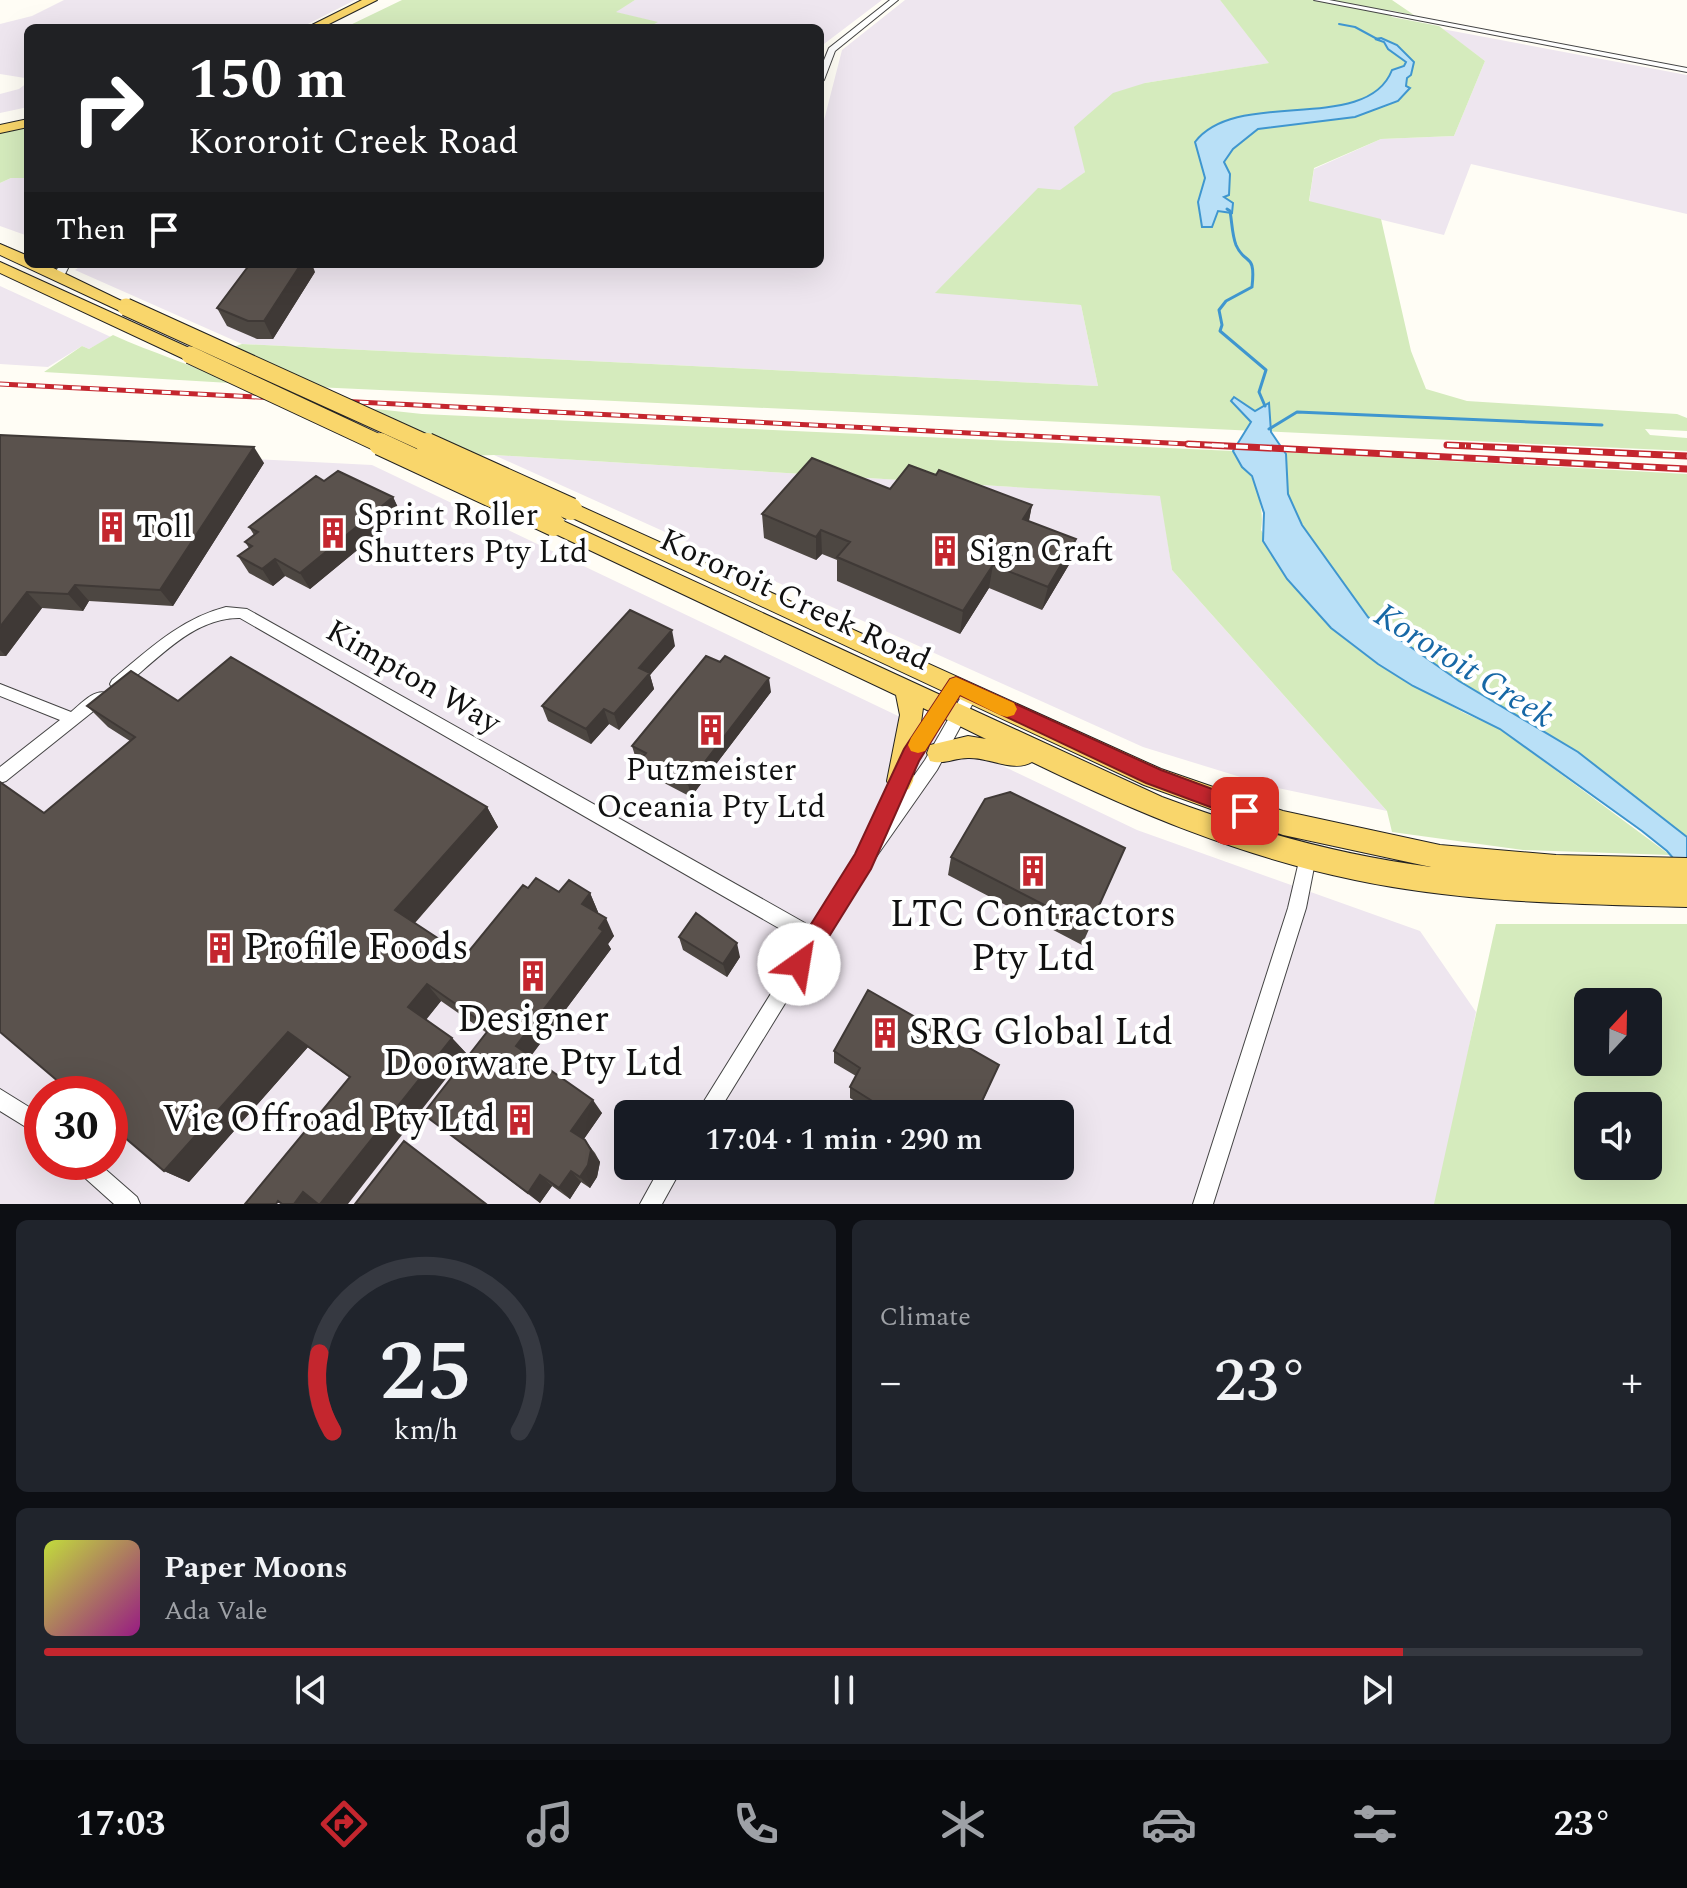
<!DOCTYPE html>
<html lang="en">
<head>
<meta charset="utf-8">
<style>
	body { margin:0; font-family:Spectral,serif; background:#20242c; color:#f1f3f6; height:100vh; display:flex; flex-direction:column; font-size:30px; white-space:nowrap }
	* { box-sizing:border-box; margin:0 }
	p { font-size:26px; color:#9ea1a6 }
	.icon { flex:none; width:44px; height:44px; fill:none; stroke:currentColor; stroke-width:2; stroke-linecap:round; stroke-linejoin:round }
	.map { position:relative; height:1204px; overflow:hidden }
	.details { display:flex; flex-direction:column; gap:16px; padding:16px; background:#0d0f14; flex:1 }
	.details>* { flex:none }
	.guide { position:absolute; left:24px; top:24px; width:800px; height:244px; border-radius:12px; box-shadow:0 8px 32px #0002; background:#202124; color:#fff; overflow:hidden }
	.needle { width:52px; rotate:22deg }
	.tools { position:absolute; left:1574px; top:988px; display:grid; gap:16px }
	.tools a { display:grid; place-items:center; width:88px; height:88px; border-radius:12px; background:#171b24; box-shadow:0 8px 32px #0002; font-size:40px }
	.speed { position:absolute; left:24px; top:1076px; display:flex; gap:16px; font-size:40px; font-weight:700; text-align:center }
	.speed>* { display:grid; place-content:center; width:104px; height:104px; border-radius:50%; background:#171b24; box-shadow:0 8px 32px #0002; line-height:1 }
	.speed .limit { border:12px solid #d22; background:#fff; color:#111 }
	.pin { position:absolute; display:grid; place-items:center; width:68px; height:68px; color:#fff; margin:-34px; border-radius:16px; box-shadow:0 4px 12px #0006 }
	.me { position:absolute; width:88px; margin:-44px; rotate:32deg; stroke-linejoin:round; filter:drop-shadow(0 0 6px #0008) }
	.turn { display:flex; align-items:center; gap:28px; height:168px; padding:0 32px; font-size:36px }
	.turn .icon { width:104px; height:104px; stroke-width:2.5 }
	.turn b { display:block; font-size:56px; line-height:68px }
	.then { display:flex; align-items:center; height:76px; padding:0 32px; background:#0003; gap:16px; font-size:30px }
	.big { font-size:60px; font-weight:600; line-height:1.1 }
	.details .widget { flex:1; display:flex; flex-direction:column; justify-content:center; gap:12px; min-width:0; padding:0 28px; border-radius:12px; background:#20242c }
	.details .dial { align-items:center; gap:0 }
	.dial svg { height:208px; overflow:visible; fill:none; stroke:#363941; stroke-width:7; stroke-linecap:round; text-anchor:middle }
	.dial text { fill:#f1f3f6; stroke:none }
	.song { display:flex; align-items:center; gap:24px }
	.cover { width:96px; height:96px; border-radius:12px; background:linear-gradient(135deg,hsl(70 70% 55%),hsl(310 70% 35%)) }
	.played { height:8px; border-radius:4px; background:linear-gradient(90deg,#c4262e 85%,#363941 85%) }
	.keys { display:flex; justify-content:space-around; direction:ltr }
	.heat { display:flex; justify-content:space-between; align-items:center; font-size:44px; direction:ltr }
	.details .tiles { flex:1; display:grid; gap:16px; grid-template-columns:1fr 1fr }
	.widget:last-child { grid-column:span 2 }
	.trip { position:absolute; left:614px; top:1100px; width:460px; height:80px; border-radius:12px; background:#171b24; box-shadow:0 8px 32px #0002; font-weight:600; line-height:80px; text-align:center }
	.dock { display:flex; height:128px; justify-content:space-around; align-items:center; background:#090b0e; color:#9ea1a6 }
	.dock .icon { width:56px; height:56px }
	.dock .selected { color:#c4262e }
	.dock b { font-size:36px; color:#f1f3f6 }
	.map>svg:first-child { display:block }
	.industrial { fill:#eee6ef; fill-rule:evenodd }
	.green { fill:#d5ebbd; fill-rule:evenodd }
	.water { fill:#b9e0f7; stroke:#3f96cf; stroke-width:2 }
	.lines { fill:none; stroke-linecap:round; stroke-linejoin:round }
	.stream-far1 { stroke:#3f96cf; stroke-width:2 }
	.stream { stroke:#3f96cf; stroke-width:3 }
	.street-casing { stroke:#444; stroke-width:2 }
	.primary-casing { stroke:#222; stroke-width:2 }
	.street { fill:#fff; fill-rule:evenodd }
	.primary { fill:#f9d66b; fill-rule:evenodd }
	.rail-far1-casing { stroke:#c4262e; stroke-width:5 }
	.rail-casing { stroke:#c4262e; stroke-width:7 }
	.rail-far1 { stroke:#fff; stroke-width:3; stroke-dasharray:9; stroke-linecap:butt }
	.rail { stroke:#fff; stroke-width:4; stroke-dasharray:12; stroke-linecap:butt }
	.primary-bridge-far1-casing { stroke:#222; stroke-width:19; stroke-linecap:butt }
	.primary-bridge-casing { stroke:#222; stroke-width:24; stroke-linecap:butt }
	.primary-bridge-far1 { stroke:#f9d66b; stroke-width:17 }
	.primary-bridge { stroke:#f9d66b; stroke-width:22 }
	.wall { fill:#4d4742 }
	.shaded-wall { fill:#3f3936 }
	.building { fill:#5a524d; stroke:#3f3936; stroke-width:2 }
	.route { fill:#c4262e; stroke:#7f191e; stroke-width:2 }
	.slow { fill:#f59e0b }
	.labels { text-anchor:middle; dominant-baseline:central; stroke-width:8; stroke-linejoin:round; paint-order:stroke }
	.poi-label { font-size:32px; fill:#111; stroke:#fff; text-anchor:start }
	.street-label { font-size:32px; fill:#111; stroke:#fff }
	.water-label { font-size:34px; font-style:italic; fill:#1768a6; stroke:#fff }
	.near-poi-label { font-size:38px; fill:#111; stroke:#fff }
</style>
</head>
<body>
<div class="map">
<svg width="1687" height="1204" viewBox="0 0 1687 1204">
	<rect width="100%" height="100%" fill="#fffdf5"/>
	<path class="industrial" d="M64,0H355L300,28H28V107L0,113V94L19,89L27,83L25,78L0,74V24L32,16Z
		M635,0H882L820,47V28H647L656,22L614,12Z
		M905,0H1220L1270,63L1145,83L1085,172L936,292L1081,305L1098,386L242,344L75,270L84,264H820V136L842,50Z
		M1442,29L1687,75V214L1471,164L1444,235L1309,202L1314,169L1381,139L1454,136L1485,61Z
		M11,178H28V236L0,226V183Z
		M0,286L111,337L89,349L82,346L48,367L0,364Z
		M0,446L372,465L1137,830L1420,931L1476,1012L1438,1204H0ZM42,1094H110V1162H42ZM628,1114H1060V1166H628Z
		M494,455L1161,496L1172,570L1387,811L1273,787L1143,747Z"/>
	<path class="green" d="M402,0H635L616,12L658,22L647,28H344Z
		M1220,0H1392L1414,15L1388,10L1392,17L1439,26L1485,61L1454,136L1381,139L1314,168L1309,201L1381,219L1411,351L1426,389L1467,401L1677,414L1687,418V431L1645,429L1650,435L1687,438V451L315,387L227,349L242,344L1098,386L1081,305L935,293L1038,188L1060,190L1085,172L1074,127L1113,93L1145,83L1269,63Z
		M28,126V178H11L0,183V132Z
		M113,335C152,353 192,364 230,383L44,372L82,346L89,349Z
		M376,409L422,414L1233,451C1238,462 1248,468 1252,478C1259,495 1264,513 1261,530L1299,592L1331,628L1352,645L1378,664L1464,713L1500,729L1670,855L1523,850L1392,832L1387,811L1172,570L1160,496L494,455L467,456L368,412Z
		M1285,452L1687,474V837L1578,752L1459,681L1368,617L1302,525L1287,494Z
		M1496,924H1687V1204H1434ZM1588,1002H1648V1062H1588ZM1588,1106H1648V1166H1588Z"/>
	<path class="water" d="M1381,38L1397,45L1414,62L1411,75L1407,78L1406,86L1410,88L1398,101L1355,117L1258,129L1233,149L1224,162L1230,174L1229,195L1224,197L1233,203L1232,213L1218,211L1212,227H1202L1198,202L1205,178L1195,142C1237,87 1367,135 1392,70L1404,66L1406,62L1388,49L1384,42L1375,39Z
		M1234,397L1255,411L1269,403L1271,432L1286,454L1288,494L1302,525L1368,617L1459,681L1578,752L1687,837V874L1667,851L1642,831L1500,729L1413,686L1378,664L1331,628L1287,579L1263,541L1264,513L1252,476L1242,467L1233,451L1251,422L1231,401Z"/>
	<g class="lines">
		<path class="stream-far1" d="M1339,24L1355,27L1379,40"/>
		<path class="stream" d="M1227,209L1230,211C1232,222 1232,235 1236,245C1245,266 1256,251 1252,287L1226,301L1219,310L1222,325L1220,331L1266,370L1259,392L1265,406
			M1269,429L1297,412L1602,425"/>
		<defs>
			<path id="street" d="M890,0H898L835,51L824,80L820,82V70L829,48Z
				M1314,0H1329L1687,68V72Z
				M60,264H70L65,274L70,279L69,281H61L54,275Z
				M226,607L247,609L812,927L873,834L870,828L905,750L951,681L956,679L961,681L963,685L917,759L902,793L925,760L966,688L971,686L976,688L979,692L937,770L869,867L717,1114H696L803,942L240,618C193,617 156,661 122,688L117,690L112,688L110,684L112,680C148,650 180,619 226,607Z
				M0,684L71,712C81,704 94,689 106,693L109,697L106,701L6,781L0,783V767L60,720L0,696Z
				M1308,849L1314,851L1316,857L1306,908L1213,1204H1193L1288,908L1300,857L1302,851Z
				M0,1089L42,1115V1137L0,1111Z
				M72,1162H97L137,1197L140,1204H114L75,1169Z
				M661,1166H683L662,1204H640Z"/>
			<path id="primary" d="M362,0H377L321,28H306Z
				M28,119V127L0,133V125Z
				M0,244L28,256V264H45L134,307L132,311H120L0,255Z
				M0,262L196,351L199,355L196,359H184L0,273Z
				M571,502L1161,769L1283,811L1440,845L1556,855L1687,858V907C1576,904 1464,903 1355,880C1242,857 1135,812 1032,762C1014,773 989,757 968,758C954,758 944,765 930,761L927,753L930,745L968,736L986,739L923,708L913,781L909,789L900,792L891,789L887,781L900,715L896,695L547,530L544,525L547,520H561L1162,797C1250,830 1338,855 1431,867L1283,835L1144,785L564,514L561,509L564,504Z"/>
		</defs>
		<use href="#street" class="street-casing"/>
		<use href="#primary" class="primary-casing"/>
		<use href="#street" class="street"/>
		<use href="#primary" class="primary"/>
		<defs>
			<path id="rail-far1" d="M0,384L1228,446
				M1447,445L1466,446"/>
			<path id="rail" d="M1188,444L1687,469
				M1447,445L1687,456"/>
		</defs>
		<use href="#rail-far1" class="rail-far1-casing"/>
		<use href="#rail" class="rail-casing"/>
		<use href="#rail-far1" class="rail-far1"/>
		<use href="#rail" class="rail"/>
		<defs>
			<path id="primary-bridge-far1" d="M126,307L432,446
				M190,355L385,446"/>
			<path id="primary-bridge" d="M380,444L554,525
				M427,444L571,509"/>
		</defs>
		<use href="#primary-bridge-far1" class="primary-bridge-far1-casing"/>
		<use href="#primary-bridge" class="primary-bridge-casing"/>
		<use href="#primary-bridge-far1" class="primary-bridge-far1"/>
		<use href="#primary-bridge" class="primary-bridge"/>
	</g>
	<path class="wall" d="M315,272L273,339H257L227,326L217,308Z
		M0,435L264,463L173,606L89,601L83,611L42,608L6,656H0Z
		M936,475L1032,505L1029,521L1070,563L1042,610L989,588L960,634L837,581V560L822,554L816,560L764,538L762,514L890,489Z
		M324,481L393,497L401,514L310,589L285,576L273,586L249,573L238,556L249,548L245,542L254,535L249,527Z
		M675,646L650,675L654,689L619,730L609,724L591,744L548,721L542,706Z
		M771,692L691,797L645,773L642,763L636,759L632,746Z
		M178,701L487,807L498,827L415,923L465,956L528,888L559,892L590,893L598,912L597,913L614,936L608,944L611,949L531,1056L602,1113L584,1139L595,1153L600,1162L597,1177L590,1188L581,1182L570,1199L552,1186L540,1203L423,1114L487,1033L441,1001L426,1020L452,1038L466,1053L349,1077L308,1047L189,1182L164,1171L44,813L130,741L108,727L87,706Z
		M1125,848L1082,945L948,875L951,857Z
		M679,937L740,957L727,977L683,950Z
		M834,1051L999,1065L977,1114H876L850,1098V1087L856,1076L834,1063Z"/>
	<path class="shaded-wall" d="M301,264H312L315,272L273,339L264,321Z
		M254,447L264,463L173,606L160,590Z
		M393,497L401,514L310,589L300,573Z
		M1032,505L1027,529L1023,519Z
		M821,530L822,554L816,560V537Z
		M1076,539L1070,563L1042,610L1048,587Z
		M275,559L285,576L273,586L262,569Z
		M993,565L989,588L960,634L963,611Z
		M75,585L89,601L83,611L68,594Z
		M27,592L42,608L6,656L0,650V627Z
		M672,630L675,646L650,675L654,689L619,730L614,714L639,668Z
		M769,678L771,692L691,797L688,784Z
		M604,709L609,724L591,744L586,729Z
		M487,807L498,827L410,928L395,910Z
		M590,893L598,912L590,922L582,904Z
		M606,918L614,936L608,944L611,949L527,1061L516,1046Z
		M737,943L740,957L727,977L723,964Z
		M427,984L441,1001L423,1023L408,1007Z
		M288,1032L308,1047L189,1182L164,1171Z
		M452,1038L466,1053L348,1204H294L303,1192Z
		M593,1100L602,1113L581,1143L571,1131Z
		M585,1140L600,1162L597,1177L590,1188L580,1177Z
		M571,1171L581,1182L570,1199L559,1188Z
		M540,1175L552,1186L540,1203L528,1193Z"/>
	<path class="building" d="M250,264H301L264,321H248L217,308Z
		M0,435L254,447L160,590L75,585L68,594L27,592L0,627Z
		M812,458L890,489L909,465L936,475L939,470L1032,505L1023,519L1076,539L1048,587L993,565L963,611L837,557L850,542L821,530L816,537L762,514Z
		M338,471L393,497L300,573L275,559L262,569L238,556L252,546L245,542L258,532L249,527L316,476L324,481Z
		M630,610L672,630L639,668L650,673L614,714L604,709L586,729L542,706Z
		M706,656L720,662L725,656L769,678L688,784L641,759L646,753L632,746Z
		M231,657L487,807L395,910L465,956L523,885L528,888L536,878L559,892L569,880L590,893L582,904L606,918L599,928L603,931L516,1046L593,1100L571,1131L585,1140L591,1150L588,1165L580,1177L571,1171L559,1188L540,1175L528,1193L423,1114L490,1028L427,984L408,1007L452,1038L320,1204H318L303,1192L294,1204H282L278,1201L276,1204H245L350,1077L288,1032L164,1171L110,1125V1094H73L0,1032V782L44,813L135,737L87,706L131,671L178,701Z
		M1010,792L1125,848L1089,928L951,857L985,799Z
		M696,913L737,943L723,964L679,937Z
		M868,990L999,1065L976,1114H893L850,1087L860,1068L834,1051Z
		M404,1141L486,1204H355Z"/>
	<path class="route" d="M956,677L1161,770L1253,804L1256,811L1253,818L1245,820L1146,783L960,695L919,761L871,869L807,972L799,975L791,972L787,964L791,956L855,854L904,749L950,679Z"/>
	<path class="slow" d="M956,677L1014,703L1017,709L1014,715L1007,717L1000,715L960,695L925,751L918,753L911,751L908,745L911,738L950,679Z"/>
	<defs>
		<symbol id="building-bare" viewBox="-9 -9 18 18"><path d="M-4-6H4V6H1V3H-1V6H-4ZM-2.5-4.3h1.7v1.8h-1.7ZM.8-4.3h1.7v1.8H.8ZM-2.5-1h1.7V.8h-1.7ZM.8-1h1.7V.8H.8Z" fill="#c4262e" stroke="#fff" stroke-width="2.5" paint-order="stroke"/></symbol>
	</defs>
	<g fill-rule="evenodd">
		<use href="#building-bare" x="90" y="505" width="44" height="44"/>
		<use href="#building-bare" x="311" y="511" width="44" height="44"/>
		<use href="#building-bare" x="923" y="529" width="44" height="44"/>
		<use href="#building-bare" x="689" y="708" width="44" height="44"/>
		<use href="#building-bare" x="1011" y="849" width="44" height="44"/>
		<use href="#building-bare" x="198" y="926" width="44" height="44"/>
		<use href="#building-bare" x="511" y="954" width="44" height="44"/>
		<use href="#building-bare" x="863" y="1011" width="44" height="44"/>
		<use href="#building-bare" x="498" y="1098" width="44" height="44"/>
	</g>
	<g class="labels">
		<g class="poi-label">
			<text x="357" y="515">Sprint Roller<tspan x="357" dy="37">Shutters Pty Ltd</tspan></text>
			<text x="136" y="527">Toll</text>
			<text x="969" y="551">Sign Craft</text>
			<text x="711" y="770" text-anchor="middle">Putzmeister<tspan x="711" dy="37">Oceania Pty Ltd</tspan></text>
		</g>
		<g class="street-label">
			<text transform="translate(795 600) rotate(25)">Kororoit Creek Road</text>
			<text transform="translate(413 677) rotate(30)">Kimpton Way</text>
		</g>
		<g class="water-label">
			<text transform="translate(1464 666) rotate(32)">Kororoit Creek</text>
		</g>
		<g class="near-poi-label">
			<text x="1033" y="915">LTC Contractors<tspan x="1033" dy="44">Pty Ltd</tspan></text>
			<text x="244" y="948" text-anchor="start">Profile Foods</text>
			<text x="533" y="1020">Designer<tspan x="533" dy="44">Doorware Pty Ltd</tspan></text>
			<text x="909" y="1033" text-anchor="start">SRG Global Ltd</text>
			<text x="496" y="1120" text-anchor="end">Vic Offroad Pty Ltd</text>
		</g>
	</g>
</svg>
<div class="tools">
<a><svg class="needle" viewBox="-14 -14 28 28"><path d="M0-13l5 13h-10z" fill="#e53935"/><path d="M0 13l5-13h-10z" fill="#9ea1a6"/></svg></a>
<a><svg class="icon" aria-label="sound" viewBox="0 0 24 24"><path d="M4 9h4l5-4v14l-5-4H4zM17 9q2 3 0 6"/></svg></a>
</div>
<div class="speed"><div class="limit">30</div></div>
<div class="pin" style="left:1245px;top:811px;background:#d93025"><svg class="icon" aria-label="arrive" viewBox="0 0 24 24"><path d="M6 21V4h12l-3 4 3 4H6"/></svg></div>
<svg class="me" style="left:799px;top:964px" viewBox="-20 -20 40 40"><circle r="19" fill="#fff"/><path d="M0-13L10 11 0 6-10 11z" fill="#c4262e"/></svg>
<div class="trip">17:04 · 1 min · 290 m</div>
<div class="guide">
<div class="turn"><svg class="icon" aria-label="right" viewBox="0 0 24 24"><path d="M7 20v-9h11M14 6l5 5-5 5"/></svg><div><b>150 m</b>Kororoit Creek Road</div></div>
<div class="then">Then<svg class="icon" aria-label="arrive" viewBox="0 0 24 24"><path d="M6 21V4h12l-3 4 3 4H6"/></svg></div>
</div>
</div>
<section class="details">
<div class="tiles">
<div class="widget dial"><svg viewBox="0 0 100 80">
<path d="M14 69A42 42 0 1 1 86 69"/>
<path d="M14 69A42 42 0 0 1 9 39" stroke="#c4262e"/>
<text x="50" y="56" font-size="32" font-weight="700">25</text>
<text x="50" y="72" font-size="11">km/h</text>
</svg></div>
<div class="widget"><p>Climate</p>
<div class="heat"><a>−</a><b class="big">23°</b><a>+</a></div>
</div>
<div class="widget">
<div class="song"><i class="cover"></i><div><b>Paper Moons</b><p>Ada Vale</p></div></div>
<div class="played"></div>
<div class="keys"><svg class="icon" aria-label="previous" viewBox="0 0 24 24"><path d="M18 5L8 12l10 7zM5 5v14"/></svg><svg class="icon" aria-label="pause" viewBox="0 0 24 24"><path d="M8 5v14M16 5v14"/></svg><svg class="icon" aria-label="next" viewBox="0 0 24 24"><path d="M6 5l10 7-10 7zM19 5v14"/></svg></div>
</div>
</div>
</section>
<nav class="dock">
<b>17:03</b>
<svg class="icon selected" aria-label="directions" viewBox="0 0 24 24"><path d="M12 3l9 9-9 9-9-9zM9 14v-3h6M13 9l2 2-2 2"/></svg>
<svg class="icon" aria-label="music" viewBox="0 0 24 24"><path d="M9 18V5l10-2v13"/><circle cx="6" cy="18" r="3"/><circle cx="16" cy="16" r="3"/></svg>
<svg class="icon" aria-label="phone" viewBox="0 0 24 24"><path d="M5 4h4l2 5-3 2q2 4 5 5l2-3 5 2v4C11 20 4 13 5 4z"/></svg>
<svg class="icon" aria-label="climate" viewBox="0 0 24 24"><path d="M12 3v18M4 7l16 10M4 17L20 7"/></svg>
<svg class="icon" aria-label="car" viewBox="0 0 24 24"><path d="M5 17H2v-5l4-1 3-4h7l3 4 3 1v5h-3M9 17h6M6 11h13"/><circle cx="7" cy="17" r="2"/><circle cx="17" cy="17" r="2"/></svg>
<svg class="icon" aria-label="filters" viewBox="0 0 24 24"><path d="M4 7h16M4 17h16"/><circle cx="9" cy="7" r="2"/><circle cx="15" cy="17" r="2"/></svg>
<b>23°</b>
</nav>
</body>
</html>
